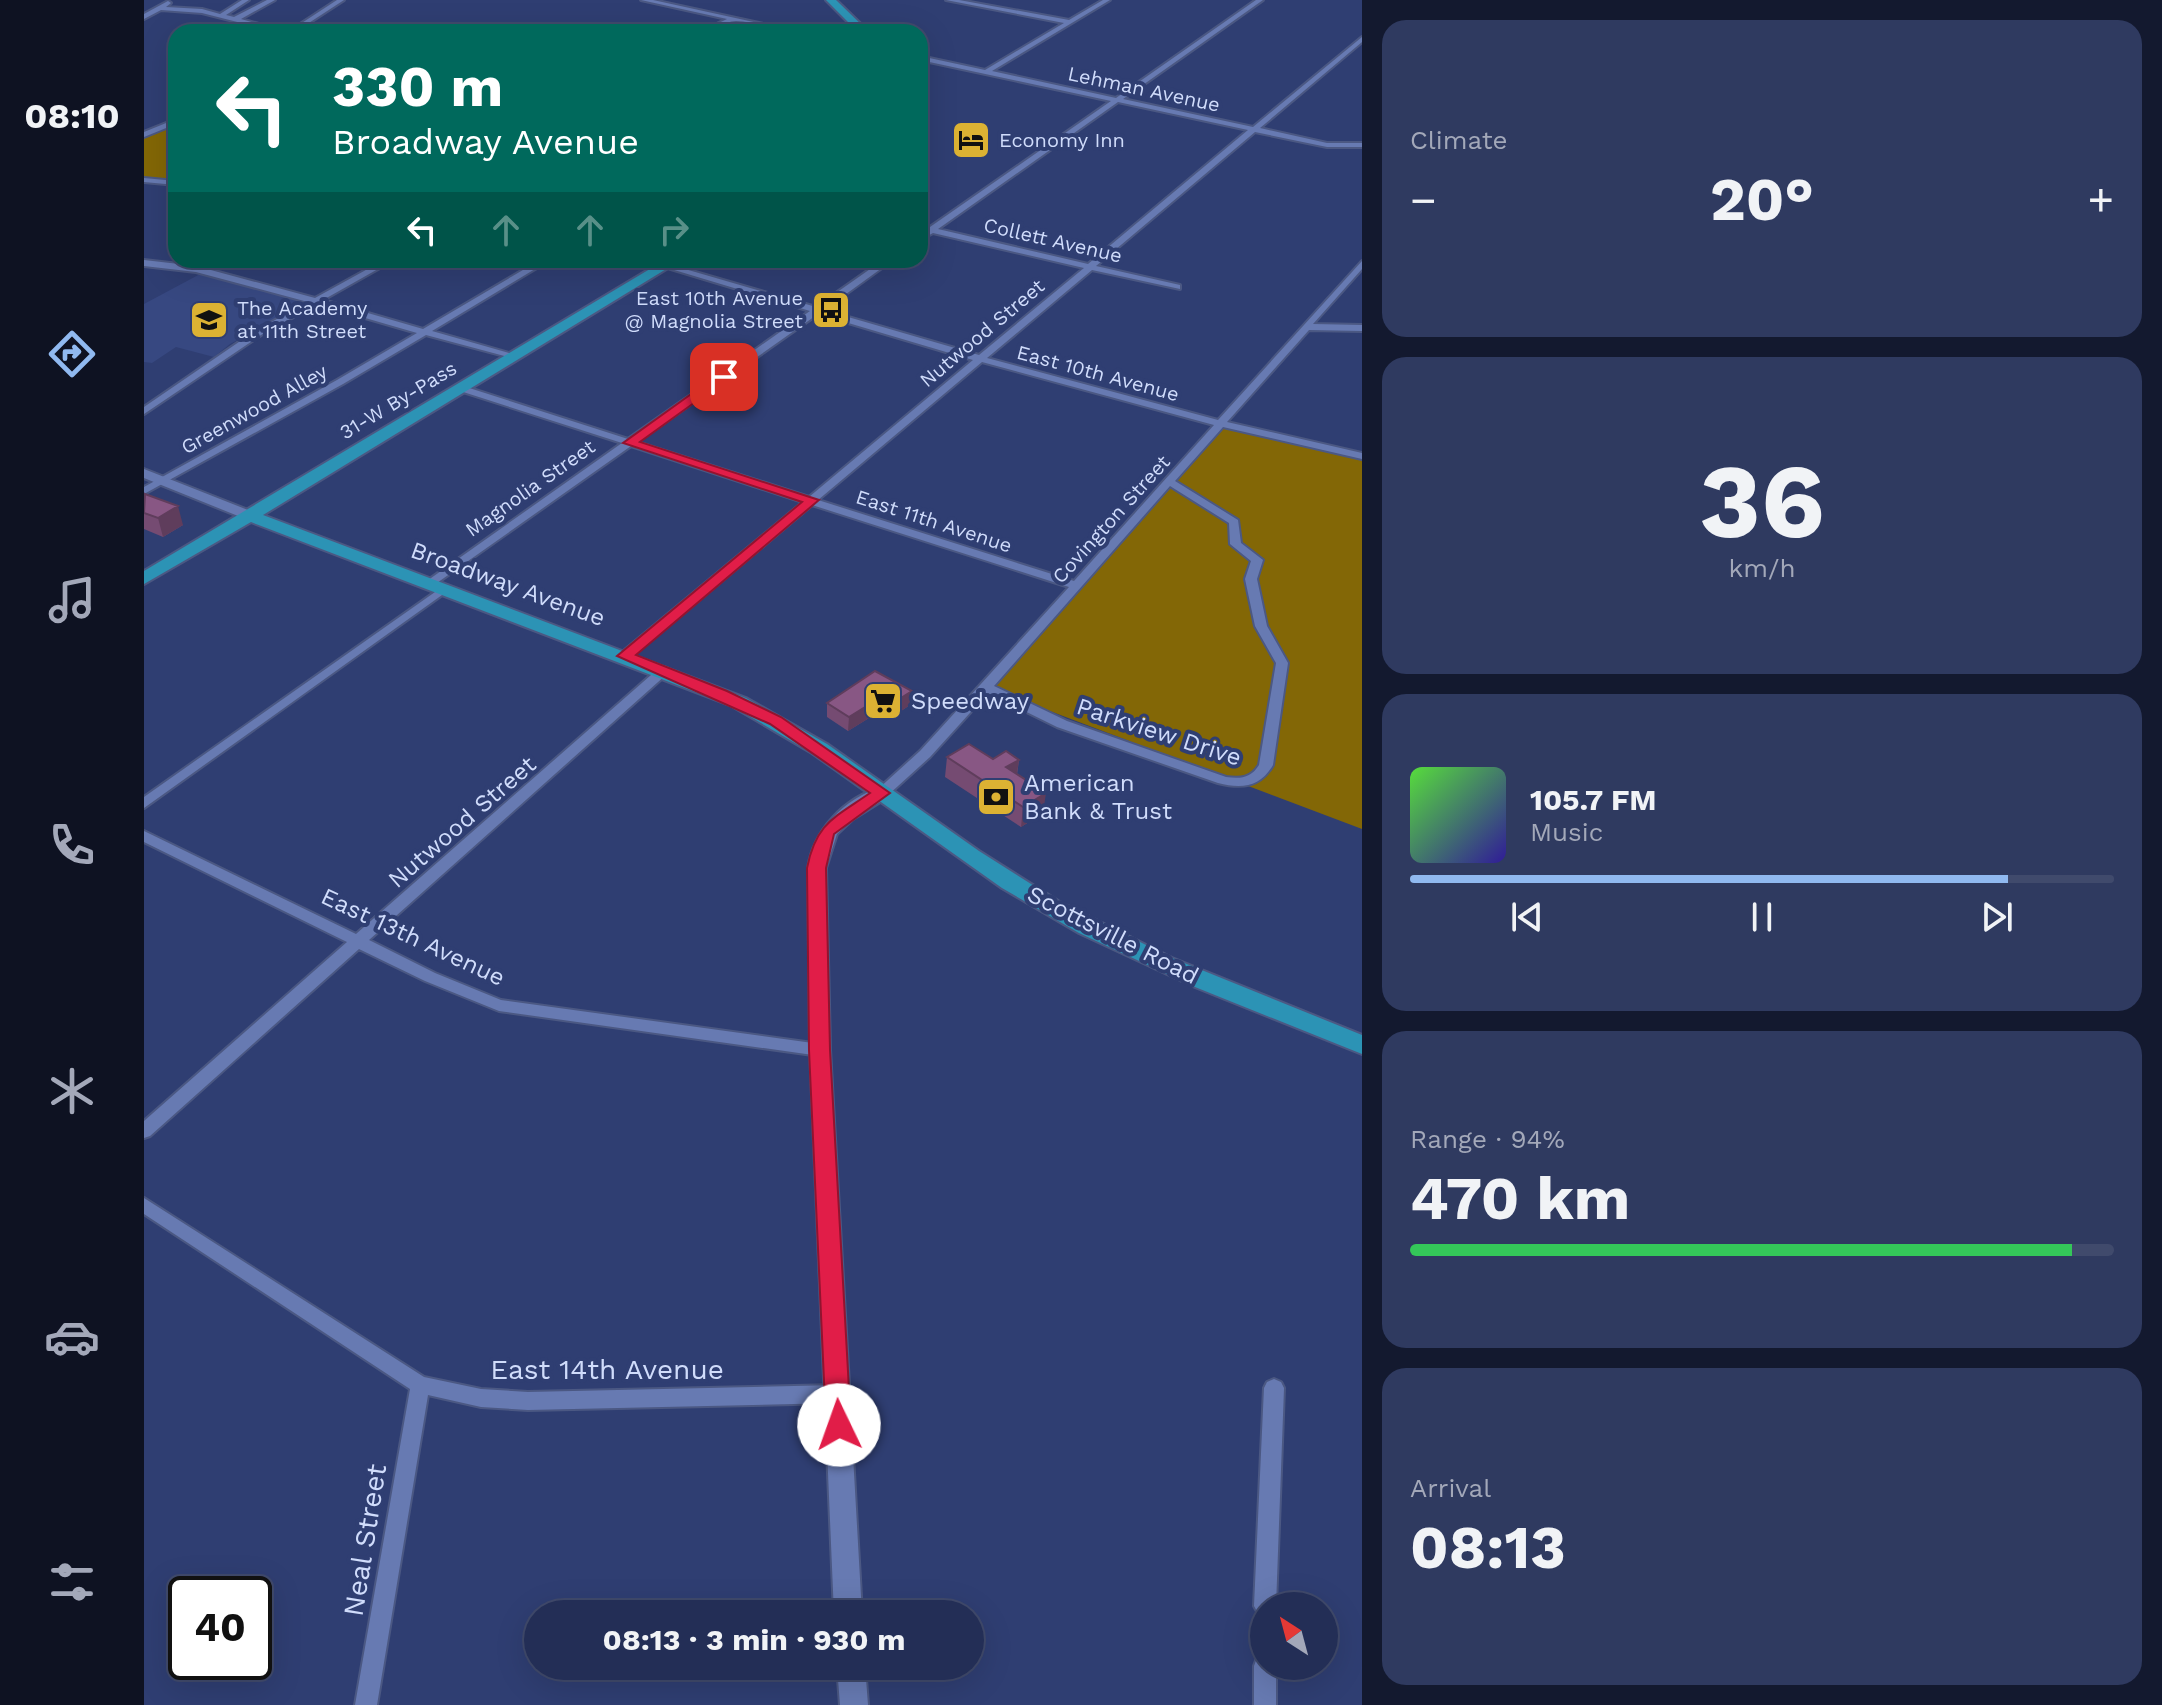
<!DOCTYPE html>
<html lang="en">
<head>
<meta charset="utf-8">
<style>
	body { margin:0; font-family:"Work Sans",sans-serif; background:#2f3a60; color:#f1f3f6; height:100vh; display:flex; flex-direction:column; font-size:30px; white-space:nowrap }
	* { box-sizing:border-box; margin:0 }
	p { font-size:26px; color:#a3a8b9 }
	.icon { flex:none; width:44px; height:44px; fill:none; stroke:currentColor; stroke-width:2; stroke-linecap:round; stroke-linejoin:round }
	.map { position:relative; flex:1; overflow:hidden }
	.sheet { display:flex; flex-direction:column; gap:20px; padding:20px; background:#13192f; width:800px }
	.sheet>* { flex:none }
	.top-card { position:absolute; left:24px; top:24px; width:760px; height:244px; border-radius:24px; box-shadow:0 8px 32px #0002,0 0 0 2px #404a6c; background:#00695c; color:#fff; overflow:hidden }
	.needle { width:52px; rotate:324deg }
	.fabs { position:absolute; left:1106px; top:1592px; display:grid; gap:16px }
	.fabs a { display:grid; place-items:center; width:88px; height:88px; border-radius:50%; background:#232e56; box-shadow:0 8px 32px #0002,0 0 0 2px #404a6c; font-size:40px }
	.speed { position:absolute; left:24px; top:1576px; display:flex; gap:16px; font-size:40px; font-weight:700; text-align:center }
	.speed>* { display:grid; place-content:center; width:104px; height:104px; border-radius:50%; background:#232e56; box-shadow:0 8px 32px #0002,0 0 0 2px #404a6c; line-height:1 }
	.speed .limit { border:4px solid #111; border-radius:12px; background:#fff; color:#111 }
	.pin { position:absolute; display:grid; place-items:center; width:68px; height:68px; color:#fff; margin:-34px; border-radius:16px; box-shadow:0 4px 12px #0006 }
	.me { position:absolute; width:88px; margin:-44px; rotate:357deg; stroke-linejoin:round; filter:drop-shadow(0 0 6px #0008) }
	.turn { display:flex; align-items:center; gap:28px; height:168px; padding:0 32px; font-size:36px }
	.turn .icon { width:104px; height:104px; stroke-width:2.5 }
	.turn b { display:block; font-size:56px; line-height:68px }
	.lanes { display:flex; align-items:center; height:76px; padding:0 32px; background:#0003; justify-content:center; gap:40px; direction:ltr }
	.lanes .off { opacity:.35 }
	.big { font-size:60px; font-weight:700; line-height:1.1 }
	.sheet .card { flex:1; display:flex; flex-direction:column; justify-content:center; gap:12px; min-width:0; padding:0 28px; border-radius:24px; background:#2f3a60 }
	.sheet .dial { align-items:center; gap:0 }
	.dial b { font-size:104px; line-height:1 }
	.song { display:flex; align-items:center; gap:24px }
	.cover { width:96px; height:96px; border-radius:12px; background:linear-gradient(135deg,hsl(110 70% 55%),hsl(250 70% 35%)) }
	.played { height:8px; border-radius:4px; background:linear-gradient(90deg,#90b9f0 85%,#404a6c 85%) }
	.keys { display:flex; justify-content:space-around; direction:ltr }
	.heat { display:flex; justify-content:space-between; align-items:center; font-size:44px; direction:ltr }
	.charge { height:12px; border-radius:6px; background:linear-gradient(90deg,#34c759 94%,#404a6c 0) }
	.trip { position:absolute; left:380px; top:1600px; width:460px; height:80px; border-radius:40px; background:#232e56; box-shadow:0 8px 32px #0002,0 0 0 2px #404a6c; font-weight:700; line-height:80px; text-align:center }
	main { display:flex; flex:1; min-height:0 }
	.tab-bar { display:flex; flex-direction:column; width:144px; justify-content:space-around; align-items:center; background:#0e1222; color:#a3a8b9 }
	.tab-bar .icon { width:56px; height:56px }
	.tab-bar .selected { color:#90b9f0 }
	.tab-bar b { font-size:36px; color:#f1f3f6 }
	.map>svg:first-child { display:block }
	.built { fill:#374881 }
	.green { fill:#836706 }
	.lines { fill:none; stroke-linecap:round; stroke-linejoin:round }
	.minor-casing { stroke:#4b5883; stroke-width:4 }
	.tertiary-casing { stroke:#4b5883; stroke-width:4 }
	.primary-casing { stroke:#4b5883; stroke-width:4 }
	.minor { fill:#677ab2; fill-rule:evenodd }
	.tertiary { fill:#677ab2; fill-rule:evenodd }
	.primary { fill:#2c93b5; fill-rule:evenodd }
	.wall { fill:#754b72 }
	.shaded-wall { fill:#5f3d5c }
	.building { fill:#885784; stroke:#5f3d5c; stroke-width:2 }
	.route { fill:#e11d48; stroke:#92132f; stroke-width:2 }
	.labels { text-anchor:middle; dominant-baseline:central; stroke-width:8; stroke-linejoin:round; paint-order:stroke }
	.far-street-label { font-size:20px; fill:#d0dcfb; stroke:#2f3e72 }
	.far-poi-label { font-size:20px; fill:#d0dcfb; stroke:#2f3e72; text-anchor:start }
	.street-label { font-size:24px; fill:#d0dcfb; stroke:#2f3e72 }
	.poi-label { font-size:24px; fill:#d0dcfb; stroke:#2f3e72; text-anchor:start }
	.near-street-label { font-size:28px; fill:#d0dcfb; stroke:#2f3e72 }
</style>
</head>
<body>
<main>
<nav class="tab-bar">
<b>08:10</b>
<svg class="icon selected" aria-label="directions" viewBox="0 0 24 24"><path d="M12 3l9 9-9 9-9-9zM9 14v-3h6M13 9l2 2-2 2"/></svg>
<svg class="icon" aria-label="music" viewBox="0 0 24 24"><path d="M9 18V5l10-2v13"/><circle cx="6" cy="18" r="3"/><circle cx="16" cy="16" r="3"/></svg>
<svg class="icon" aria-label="phone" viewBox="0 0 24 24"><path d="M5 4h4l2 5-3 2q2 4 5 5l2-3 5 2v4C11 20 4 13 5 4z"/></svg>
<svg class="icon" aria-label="climate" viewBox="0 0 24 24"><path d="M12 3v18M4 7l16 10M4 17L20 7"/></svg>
<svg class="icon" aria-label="car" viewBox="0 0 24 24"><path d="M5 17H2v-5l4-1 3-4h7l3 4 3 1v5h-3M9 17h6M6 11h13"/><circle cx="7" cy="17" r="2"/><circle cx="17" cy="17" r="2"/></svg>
<svg class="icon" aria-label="filters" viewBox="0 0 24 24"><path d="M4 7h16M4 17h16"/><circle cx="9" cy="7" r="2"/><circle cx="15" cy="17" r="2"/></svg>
</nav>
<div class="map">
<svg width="1218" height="1705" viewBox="0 0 1218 1705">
	<rect width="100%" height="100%" fill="#2f3e72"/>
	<path class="built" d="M58,273L164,301L86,344L70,357L32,347L8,363L0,362V304Z"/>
	<path class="green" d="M32,123V174L20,180L0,178V138Z
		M1076,425L1218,456V829L842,687Z"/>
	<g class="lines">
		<defs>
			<path id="minor" d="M98,0H105L82,15L90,17L123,0H131L97,19L143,32H133L58,13L17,10L0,19V14L24,1L27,3L22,7L58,9L76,14Z
				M193,0H200L151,32H144Z
				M497,0H509L656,32C634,32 614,22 592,21C580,21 569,32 556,32L583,19Z
				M802,0H815L925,20L959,0H966L848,71L972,98L1112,0H1119L979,99L1109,127L1218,37V42L1116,128L1183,143H1218V147H1183L1111,132L952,266L1036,285V289L948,270L843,358L1074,420L1218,261V269L1169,324L1218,325V331L1165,330L1083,422L1218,453V459L1079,427L1031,481L1094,520L1097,543L1119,560L1113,579L1123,626L1144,663L1129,765C1116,787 1098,789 1074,783L913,727L844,693L786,757L743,796H733L731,793L733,790L776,751L925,587L668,505L485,659H477L475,656L477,653L659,502L487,446L290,585H282L280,583L478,443L313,390V386H319L484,439L666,311L497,260H510L672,307L739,260H749L680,310L835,355L940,268L789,233L776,240V234L781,231V227H786L967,101L776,60V56L841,70L920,23ZM974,102L1104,130L944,264L794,229ZM674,314L829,360L665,497L493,442ZM838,362L1070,425L930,581L674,500ZM1026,486L1085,523L1086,544L1107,561L1101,579L1111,626L1132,663L1115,765C1107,778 1097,779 1082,777L923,721L850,686Z
				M277,30L282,31L283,32H274Z
				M32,119V124L0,137V132Z
				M0,178L32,181V185L0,182Z
				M0,260L52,266L171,298L240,260H250L179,300L279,329L396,260H406L288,331L372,355V359L282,335L199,384L0,494V487L193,380L273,333L173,304L117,335L0,414V407L111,331L164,302L52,272L0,266Z
				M301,585L305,586V590L0,808V797Z
				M519,667L523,668L525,671L523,674L225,940L291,973L357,1000L676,1044L682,1046L684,1050L682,1054L676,1056L355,1011L281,981L215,949L6,1136L0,1138V1121L203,942L0,842V831L212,934L515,668Z
				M0,1198L280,1377L337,1389L384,1392L693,1385L700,1388L703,1394L700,1400L693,1403L384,1410L337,1407L284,1395L233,1705H211L266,1389L0,1214Z
				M1130,1379L1137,1382L1140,1388L1132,1606H1120V1616L1114,1613L1110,1606L1120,1388L1123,1382Z
				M1120,1656V1666H1132V1705H1110V1666L1113,1658Z"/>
			<path id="tertiary" d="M0,469L109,512L111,515L109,518H99L0,478Z
				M738,787L747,793L744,797L709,819L693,834L682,868L686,1050L718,1614H690L666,1050L664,868C670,830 700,798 738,787Z
				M693,1666H721L724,1705H696Z"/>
			<path id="primary" d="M682,0H692L725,32H714Z
				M521,260H537L119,515L602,698L683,744L835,851L914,901L1028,958L1218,1035V1054L1051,987L935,933L858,888L668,753L588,706L107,522L0,584V571Z"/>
		</defs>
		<use href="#minor" class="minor-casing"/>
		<use href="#tertiary" class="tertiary-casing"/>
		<use href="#primary" class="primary-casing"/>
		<use href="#minor" class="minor"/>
		<use href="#tertiary" class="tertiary"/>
		<use href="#primary" class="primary"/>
	</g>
	<path class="wall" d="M0,495L39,525L19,537L0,529Z
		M731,671L766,705L748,717L738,710L704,731L683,717V703Z
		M803,757L875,760L873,775L899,813L877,827L801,777Z"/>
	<path class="shaded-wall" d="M34,506L39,525L19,537L14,518Z
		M768,691L766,705L748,717L749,703Z
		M739,696L738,710L704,731L705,717Z
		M875,760L872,779L862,767Z
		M902,793L899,813L877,827L879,807Z"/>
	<path class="building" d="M1,494L34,506L14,518L0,513Z
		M731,671L768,691L749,703L739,696L705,717L683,703Z
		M825,744L849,759L862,751L875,760L862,767L902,793L879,807L803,757Z"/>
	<path class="route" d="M575,374L586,377L496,442L675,500L492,655L583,691L637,717L746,793L690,834L682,868L686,1050L707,1425L704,1433L695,1437L686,1433L682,1425L665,1050L663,868C672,823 690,818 726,793L626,724L473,656L658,502L479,443Z"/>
	<defs>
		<symbol id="hotel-square" viewBox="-11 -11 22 22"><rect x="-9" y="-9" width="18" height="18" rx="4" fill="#dcb233" stroke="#2f3e72"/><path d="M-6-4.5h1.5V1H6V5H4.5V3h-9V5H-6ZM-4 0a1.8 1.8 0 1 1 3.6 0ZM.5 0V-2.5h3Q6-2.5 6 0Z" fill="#111"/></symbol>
		<symbol id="bus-square" viewBox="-11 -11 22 22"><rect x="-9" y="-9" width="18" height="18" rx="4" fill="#dcb233" stroke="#2f3e72"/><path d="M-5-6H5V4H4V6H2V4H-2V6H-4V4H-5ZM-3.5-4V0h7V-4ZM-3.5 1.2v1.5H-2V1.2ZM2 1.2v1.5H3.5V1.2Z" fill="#111"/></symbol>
		<symbol id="school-square" viewBox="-11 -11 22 22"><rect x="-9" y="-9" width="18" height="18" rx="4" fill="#dcb233" stroke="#2f3e72"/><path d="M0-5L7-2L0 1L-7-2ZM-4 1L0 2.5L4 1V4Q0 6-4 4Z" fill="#111"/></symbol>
		<symbol id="supermarket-square" viewBox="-11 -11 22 22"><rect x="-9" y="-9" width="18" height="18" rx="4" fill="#dcb233" stroke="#2f3e72"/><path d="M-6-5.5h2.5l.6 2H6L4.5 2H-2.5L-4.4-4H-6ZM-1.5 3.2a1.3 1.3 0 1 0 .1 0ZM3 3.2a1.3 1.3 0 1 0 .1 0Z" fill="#111"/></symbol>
		<symbol id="bank-square" viewBox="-11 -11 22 22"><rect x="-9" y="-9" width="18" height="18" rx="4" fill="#dcb233" stroke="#2f3e72"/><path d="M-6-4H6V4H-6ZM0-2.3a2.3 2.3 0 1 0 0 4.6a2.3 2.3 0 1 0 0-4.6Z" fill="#111"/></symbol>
	</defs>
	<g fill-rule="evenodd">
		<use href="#hotel-square" x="805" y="118" width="44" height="44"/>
		<use href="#bus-square" x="665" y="288" width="44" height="44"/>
		<use href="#school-square" x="43" y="298" width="44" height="44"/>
		<use href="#supermarket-square" x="717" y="679" width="44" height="44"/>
		<use href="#bank-square" x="830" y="775" width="44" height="44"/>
	</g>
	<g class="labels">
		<g class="far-street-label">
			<text transform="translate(1000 89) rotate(12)">Lehman Avenue</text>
			<text transform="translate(909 240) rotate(13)">Collett Avenue</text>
			<text transform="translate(838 333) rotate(-40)">Nutwood Street</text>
			<text transform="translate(954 373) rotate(15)">East 10th Avenue</text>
			<text transform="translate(254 400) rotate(-31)">31-W By-Pass</text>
			<text transform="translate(110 409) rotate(-29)">Greenwood Alley</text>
			<text transform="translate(386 488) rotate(-35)">Magnolia Street</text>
			<text transform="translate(967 519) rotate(-48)">Covington Street</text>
			<text transform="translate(790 521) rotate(18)">East 11th Avenue</text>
		</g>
		<g class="far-poi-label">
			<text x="855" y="140">Economy Inn</text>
			<text x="659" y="298" text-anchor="end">East 10th Avenue<tspan x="659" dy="23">@ Magnolia Street</tspan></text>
			<text x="93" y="308">The Academy<tspan x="93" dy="23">at 11th Street</tspan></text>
		</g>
		<g class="street-label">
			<text transform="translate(364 584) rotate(20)">Broadway Avenue</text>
			<text transform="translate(1015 732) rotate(18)">Parkview Drive</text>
			<text transform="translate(318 822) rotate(-41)">Nutwood Street</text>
			<text transform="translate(969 935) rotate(27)">Scottsville Road</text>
			<text transform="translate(269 937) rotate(25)">East 13th Avenue</text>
		</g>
		<g class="poi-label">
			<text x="767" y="701">Speedway</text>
			<text x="880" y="783">American<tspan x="880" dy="28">Bank &amp; Trust</tspan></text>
		</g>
		<g class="near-street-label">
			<text x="463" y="1369">East 14th Avenue</text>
			<text transform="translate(221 1540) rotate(-81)">Neal Street</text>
		</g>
	</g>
</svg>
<div class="fabs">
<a><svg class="needle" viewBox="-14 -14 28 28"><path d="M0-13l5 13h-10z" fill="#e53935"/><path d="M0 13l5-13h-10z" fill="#a3a8b9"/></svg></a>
</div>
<div class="speed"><div class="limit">40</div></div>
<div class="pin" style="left:580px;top:377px;background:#d93025"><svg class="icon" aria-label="arrive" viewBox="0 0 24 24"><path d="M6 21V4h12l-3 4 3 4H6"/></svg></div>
<svg class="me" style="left:695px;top:1425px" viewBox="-20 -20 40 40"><circle r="19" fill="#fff"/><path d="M0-13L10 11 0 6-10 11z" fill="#e11d48"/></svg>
<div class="trip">08:13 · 3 min · 930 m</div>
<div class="top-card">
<div class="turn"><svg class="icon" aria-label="left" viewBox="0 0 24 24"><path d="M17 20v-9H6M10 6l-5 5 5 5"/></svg><div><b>330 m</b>Broadway Avenue</div></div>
<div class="lanes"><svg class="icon" aria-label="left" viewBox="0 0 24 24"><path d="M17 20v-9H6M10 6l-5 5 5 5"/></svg><svg class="icon off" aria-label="ahead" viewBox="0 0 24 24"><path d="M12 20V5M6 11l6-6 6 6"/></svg><svg class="icon off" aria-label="ahead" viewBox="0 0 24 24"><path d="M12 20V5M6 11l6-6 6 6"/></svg><svg class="icon off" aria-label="right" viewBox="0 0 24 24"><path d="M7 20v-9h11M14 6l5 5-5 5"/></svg></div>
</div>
</div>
<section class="sheet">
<div class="card"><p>Climate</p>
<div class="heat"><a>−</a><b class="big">20°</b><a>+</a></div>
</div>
<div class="card dial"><b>36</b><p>km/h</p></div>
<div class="card">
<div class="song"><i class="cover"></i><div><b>105.7 FM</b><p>Music</p></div></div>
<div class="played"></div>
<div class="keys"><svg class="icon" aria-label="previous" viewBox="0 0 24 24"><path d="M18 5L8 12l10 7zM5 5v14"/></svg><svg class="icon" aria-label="pause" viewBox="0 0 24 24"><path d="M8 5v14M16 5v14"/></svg><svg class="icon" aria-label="next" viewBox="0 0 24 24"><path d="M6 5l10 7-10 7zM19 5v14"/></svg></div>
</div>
<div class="card"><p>Range · 94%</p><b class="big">470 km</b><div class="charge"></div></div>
<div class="card"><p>Arrival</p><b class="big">08:13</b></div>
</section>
</main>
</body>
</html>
